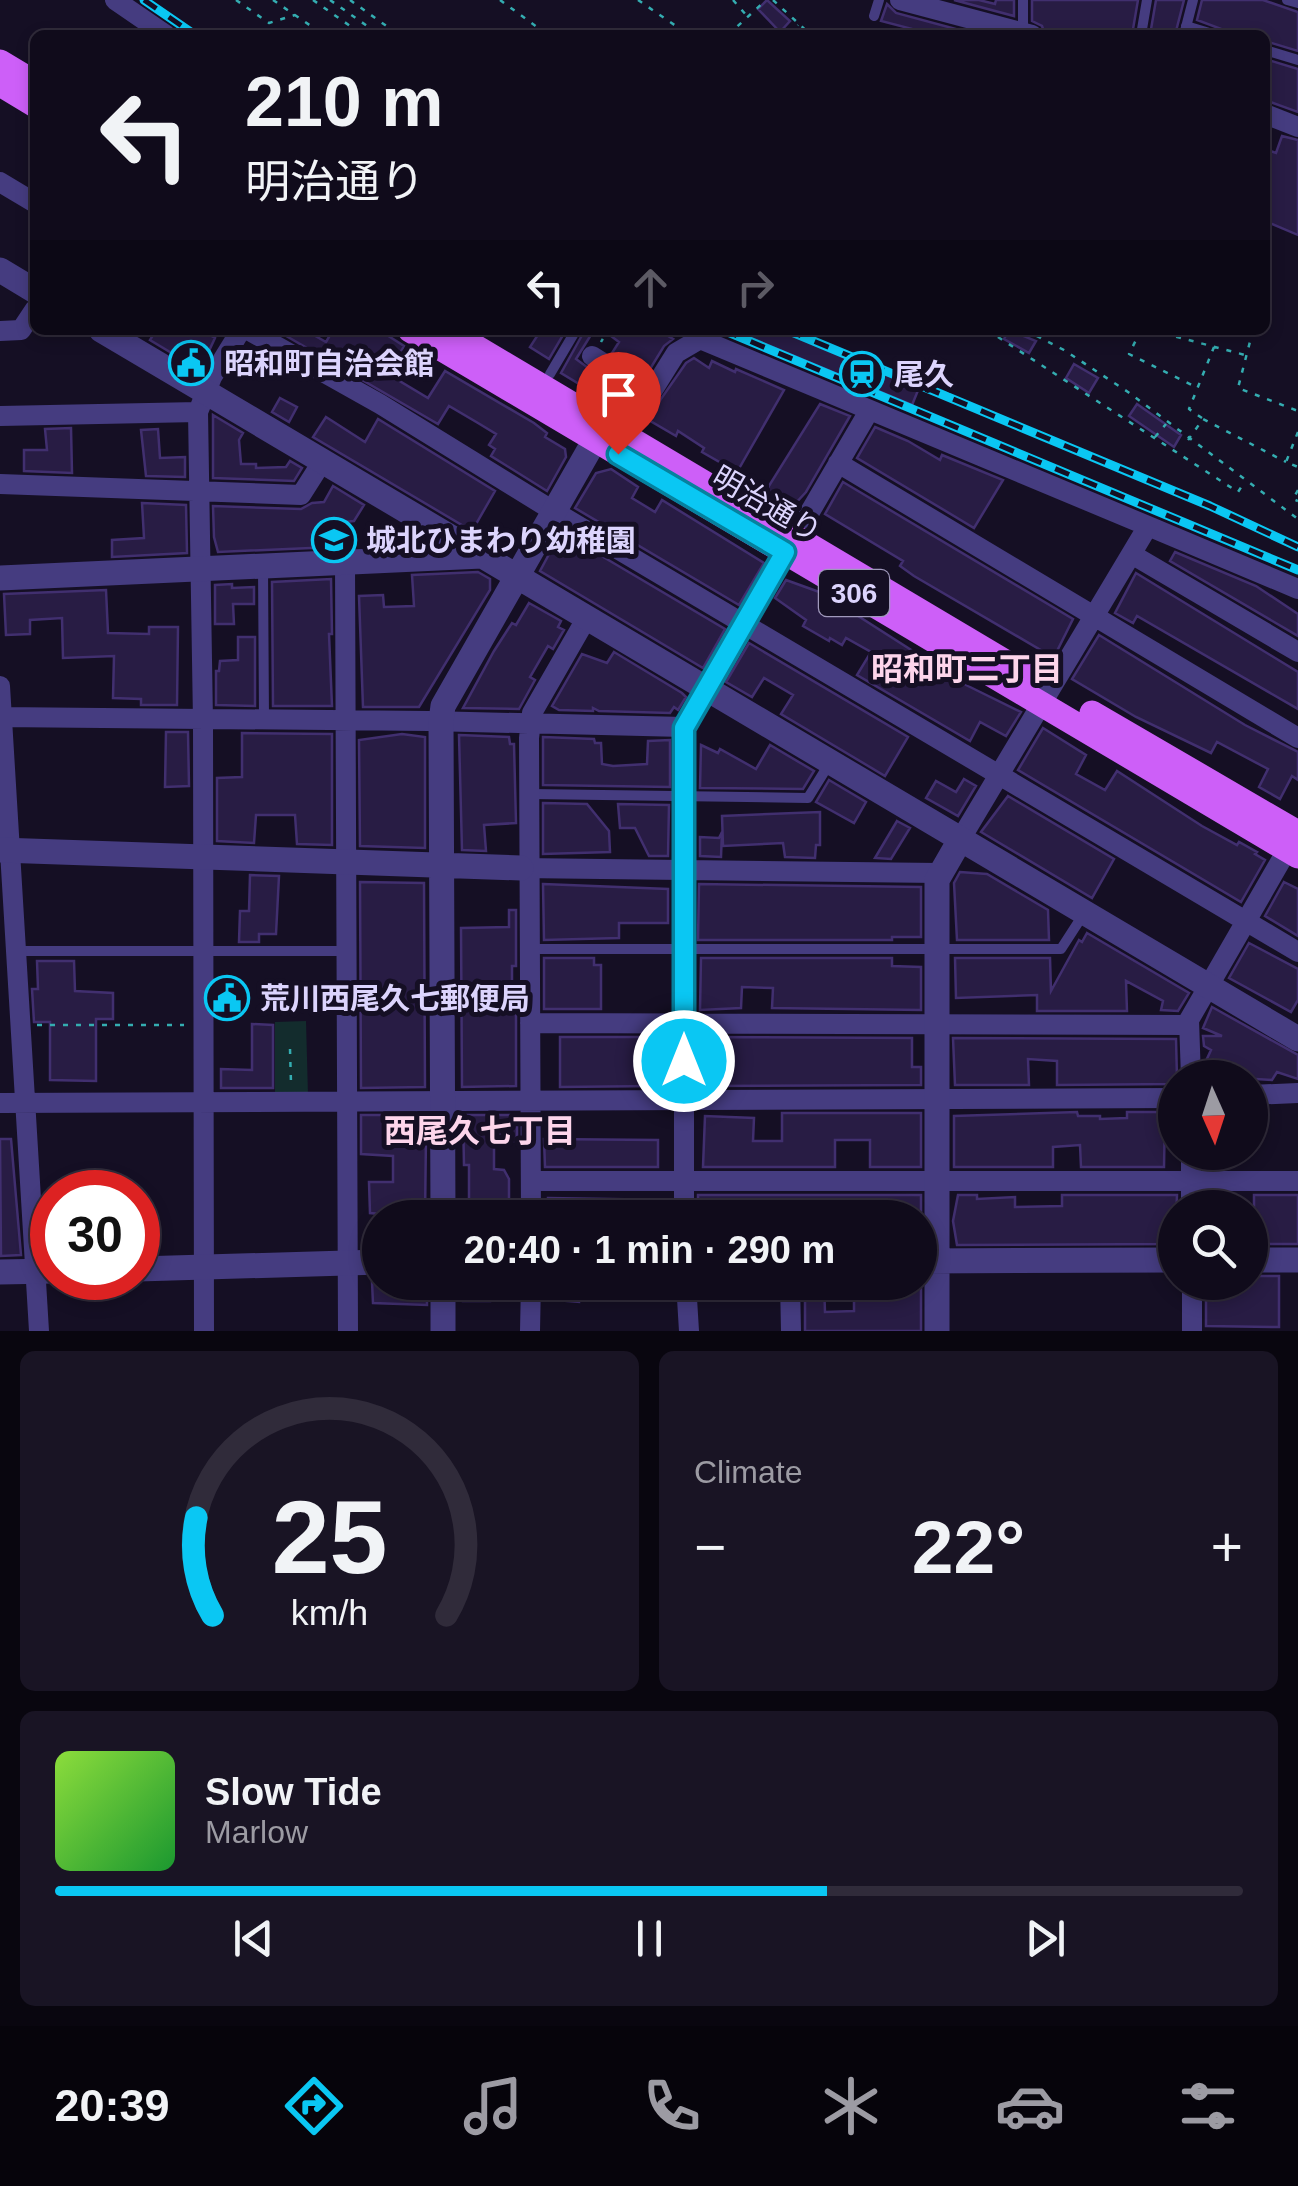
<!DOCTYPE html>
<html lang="en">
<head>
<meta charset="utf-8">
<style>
	body { margin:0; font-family:Helvetica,"Noto Sans JP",sans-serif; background:#191424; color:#f1f3f6; height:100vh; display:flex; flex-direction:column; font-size:38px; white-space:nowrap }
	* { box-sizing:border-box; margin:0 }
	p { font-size:32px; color:#9c9ba3 }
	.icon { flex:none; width:55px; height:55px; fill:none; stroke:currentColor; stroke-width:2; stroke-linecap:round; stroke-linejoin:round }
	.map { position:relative; height:1331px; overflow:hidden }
	.details { display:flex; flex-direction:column; gap:20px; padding:20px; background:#09060f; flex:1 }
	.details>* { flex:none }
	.top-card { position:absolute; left:30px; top:30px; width:1240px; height:305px; border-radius:15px; box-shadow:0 5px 15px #0003,0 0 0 2px #302b3a; background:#100b1b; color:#f1f3f6; overflow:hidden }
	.needle { width:65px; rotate:177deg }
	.controls { position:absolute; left:1158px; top:1060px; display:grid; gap:20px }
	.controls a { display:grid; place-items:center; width:110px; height:110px; border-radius:50%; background:#100b1b; box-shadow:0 5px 15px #0003,0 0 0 2px #302b3a; font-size:50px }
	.speed { position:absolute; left:30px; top:1170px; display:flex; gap:20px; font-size:50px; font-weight:700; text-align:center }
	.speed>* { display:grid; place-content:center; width:130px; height:130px; border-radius:50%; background:#100b1b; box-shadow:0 5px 15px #0003,0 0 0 2px #302b3a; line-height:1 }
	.speed .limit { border:15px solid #d22; background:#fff; color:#111 }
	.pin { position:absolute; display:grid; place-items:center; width:85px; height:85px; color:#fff; margin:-102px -42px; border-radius:50% 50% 50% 0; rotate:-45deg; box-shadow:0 0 10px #0007 }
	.pin .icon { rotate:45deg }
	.me { position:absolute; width:110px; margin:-55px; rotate:0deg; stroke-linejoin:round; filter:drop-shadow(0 0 8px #0008) }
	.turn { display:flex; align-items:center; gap:35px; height:210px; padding:0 50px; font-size:45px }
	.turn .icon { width:130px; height:130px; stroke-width:2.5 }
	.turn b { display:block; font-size:70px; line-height:85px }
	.lanes { display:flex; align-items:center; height:95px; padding:0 50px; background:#0003; justify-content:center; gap:50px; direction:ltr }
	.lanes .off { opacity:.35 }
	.big { font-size:75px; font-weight:800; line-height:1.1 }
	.details .tile { flex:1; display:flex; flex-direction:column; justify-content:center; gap:15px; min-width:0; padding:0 35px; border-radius:15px; background:#191424 }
	.details .dial { align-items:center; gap:0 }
	.dial svg { height:260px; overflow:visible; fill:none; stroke:#302b3a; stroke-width:7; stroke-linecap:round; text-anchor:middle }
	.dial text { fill:#f1f3f6; stroke:none }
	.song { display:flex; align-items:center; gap:30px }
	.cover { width:120px; height:120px; border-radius:15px; background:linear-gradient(135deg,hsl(90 70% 55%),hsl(130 70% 35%)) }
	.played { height:10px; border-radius:5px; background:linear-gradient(90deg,#0ac7f3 65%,#302b3a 65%) }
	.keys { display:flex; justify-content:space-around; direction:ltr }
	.heat { display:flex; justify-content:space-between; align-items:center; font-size:55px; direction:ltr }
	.details .tiles { flex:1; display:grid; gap:20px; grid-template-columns:1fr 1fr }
	.tile:last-child { grid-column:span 2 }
	.trip { position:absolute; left:362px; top:1200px; width:575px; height:100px; border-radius:50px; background:#100b1b; box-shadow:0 5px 15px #0003,0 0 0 2px #302b3a; font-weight:800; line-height:100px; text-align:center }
	.tabs { display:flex; height:160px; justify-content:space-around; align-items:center; background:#06040b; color:#9c9ba3 }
	.tabs .icon { width:70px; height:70px }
	.tabs .on { color:#0ac7f3 }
	.tabs b { font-size:45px; color:#f1f3f6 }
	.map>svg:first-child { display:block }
	.green { fill:#132c2d }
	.building { fill:#281c44; stroke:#412f6f; stroke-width:2.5 }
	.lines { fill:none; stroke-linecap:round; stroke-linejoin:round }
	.path { stroke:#34adb1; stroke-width:2.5; stroke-dasharray:5 8; stroke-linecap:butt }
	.service { stroke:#453c80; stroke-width:10 }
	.minor { stroke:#453c80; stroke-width:20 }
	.tertiary { stroke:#453c80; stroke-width:25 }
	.primary { stroke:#cd5ff8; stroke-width:25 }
	.rail-casing { stroke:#0ac7f3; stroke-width:9 }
	.rail { stroke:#150f24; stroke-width:5; stroke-dasharray:15; stroke-linecap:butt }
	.route-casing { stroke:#06819e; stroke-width:25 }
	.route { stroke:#0ac7f3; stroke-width:18 }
	.labels { text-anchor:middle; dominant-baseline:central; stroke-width:10; stroke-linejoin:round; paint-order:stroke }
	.shield { fill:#150f24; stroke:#a099bc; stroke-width:2.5 }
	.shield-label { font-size:28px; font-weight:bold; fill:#dcd4fd }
	.poi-label { font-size:30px; font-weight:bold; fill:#dcd4fd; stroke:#150f24; text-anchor:start }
	.street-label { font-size:30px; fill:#dcd4fd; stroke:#150f24 }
	.neighbourhood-label { font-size:32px; font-weight:bold; fill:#fdd5eb; stroke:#150f24 }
</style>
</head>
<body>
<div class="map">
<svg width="1298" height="1331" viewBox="0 0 1298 1331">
	<rect width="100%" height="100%" fill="#150f24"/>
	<path class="green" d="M306,1021L308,1095L275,1096V1022Z"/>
	<path class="building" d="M767,0L790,21L780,32L758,9Z
		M954,0H979L995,4L996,0H1014V16Z
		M1032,0H1138L1132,35H1045L1042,26L1032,21Z
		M1156,0H1184L1175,35H1150Z
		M1202,0H1263L1298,12V51L1265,41V35H1237L1197,20Z
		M887,4L896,13L978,35H935L881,21Z
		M1265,59L1298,69V112L1265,100Z
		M1282,136L1298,140V235L1265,221V149L1276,153Z
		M156,330H201L215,338L200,370L150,340Z
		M276,330H305L326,342L333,330H379L404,346L388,374L428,398L445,371L534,423L547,433L545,437L565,449L566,457L547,491L491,456L495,449L489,445L496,434L478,423L449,406L438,424Z
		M541,330H566L549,359L530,347Z
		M585,330H594L576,359L603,379L594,393L561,373Z
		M603,330H658L673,339L664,346L647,374L612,353L619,342Z
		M732,330H782L919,388L912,405Z
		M1009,330L1036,341L1029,353L1004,339Z
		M694,358L709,368L712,361L735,372L736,369L784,390L737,472L702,452L704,448L678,431L676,436L647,419L686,363Z
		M1074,364L1098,378L1089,393L1066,378Z
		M280,398L297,407L289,422L272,412Z
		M820,404L850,416L806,492L794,505L767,489Z
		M1137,404L1181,435L1174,447L1129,416Z
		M213,415L243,433L239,440L241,464H256V468L286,467L290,461L302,468L294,481L213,478Z
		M326,417L365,442L378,419L495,491L472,531L313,437Z
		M875,427L908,441L940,460L942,455L1003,480L974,528L857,458Z
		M71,428L72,473L24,471V450H47L45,429Z
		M158,429L160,458L185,457V477L146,476L141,430Z
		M611,469L638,487L632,498L655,512L662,500L764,563L739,605L575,508L596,473Z
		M843,482L1073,619L1056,653L1051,656L914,576L900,566L903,561L825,514Z
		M333,486L364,505L354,521L332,523L333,547L218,552L214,537L213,506L301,509L312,503L324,502Z
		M142,503L186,505L187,553L112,557V540L144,538Z
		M561,532L725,629L703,668L540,571Z
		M1175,552L1256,586L1298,614V636L1170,561Z
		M478,572L490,579V590L419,707H363L359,596L383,595L384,607L414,606L412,575Z
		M1136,573L1298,672V709L1137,616L1133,623L1115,613Z
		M331,579L332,634H329L332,706H273L272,582Z
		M786,580L822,593L966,685L1021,712L1006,736L980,722L970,741L857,675L871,652L846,638L842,645L830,638L829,641L803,626L806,620L775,598Z
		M232,584V588L254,587V604H233L234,624H215V585Z
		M106,590L108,633L149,634V627H178L177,705H141V699L113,698L114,656L63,658L62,618L30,620V634L6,635L4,594Z
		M529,603L561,621L558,627L564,630L553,649L548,646L530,677L535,680L519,709L463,708L494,651L512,623L516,625Z
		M1099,635L1245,725L1298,752V780L1292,776L1280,799L1259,787L1268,769L1217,742L1211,753L1136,717L1072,679Z
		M238,637H255V706L216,705V671H219L220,661L238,660Z
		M749,643L908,737L885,776L781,714L793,695L764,678L752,697L726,682Z
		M614,652L682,693L686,697L678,710L674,707L670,713L599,711L593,708V711L559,710L552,706L582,654L607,663Z
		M1043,728L1086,755L1076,774L1105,790L1117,771L1202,826L1237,845L1239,842L1257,852L1255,854L1265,860L1241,902L1018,770Z
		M166,732H188L189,786L165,787Z
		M242,733L332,734V845L297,844L295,815H256L254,843L217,841V778L242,777Z
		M402,734L425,737V848L360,846L359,740Z
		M459,735L509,737L510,744H514L516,823L484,825L486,851L462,850Z
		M543,737L594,739L595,743H601L602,764L613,766L647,764L648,741L670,740V787L543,785Z
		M701,745L718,753L720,749L756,769L770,745L814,771L803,789L700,788Z
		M964,779L976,786L958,816L926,798L936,781L956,792Z
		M829,780L866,802L854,823L816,802Z
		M1008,796L1114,859L1092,898L981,832Z
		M543,803L587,804L609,831L610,852L543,854Z
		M618,804L669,805L668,856H649L635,828H620Z
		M820,812V845H816L815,858L785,857L783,843L723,846L722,816Z
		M897,821L910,828L891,859L875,858Z
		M722,832L721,857L700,856V837L719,838Z
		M960,872L987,874L1048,910L1049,940H957L954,883Z
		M250,875L279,876L276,934H259V942H239L240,911H249Z
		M360,882L424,883L425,1087L361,1088Z
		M1284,882L1298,889V936L1265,916Z
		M543,884L668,889V923H619V938L544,940Z
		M699,884L921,887V937H892V940H698Z
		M509,910H516V966H512V1010L516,1011V1086L462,1087L461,928L509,927Z
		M1087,933L1189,993L1178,1011L1161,1010L1163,1001L1126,981L1127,1011H1037V995L956,998L955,958H1050L1051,991L1079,940L1082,942Z
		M1249,943L1298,969V1000L1291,1012L1229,978Z
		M544,958H594V965H601V1009H544Z
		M701,958H892V966L921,967V1010L772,1008L773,988L742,987L741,1008L700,1010Z
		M37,961H74L75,991L113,993V1019H96V1081L50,1080V1022H34L32,989H38Z
		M217,992H246V1009L217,1010Z
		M1212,1007L1298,1055V1079L1277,1072L1272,1080L1239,1078L1206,1061L1211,1050L1204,1046L1203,1036H1222L1203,1028Z
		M252,1024L273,1025V1088H221V1069L252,1070Z
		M560,1037H657V1086L560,1087Z
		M700,1037L912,1038V1067H921V1085L703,1086L699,1081Z
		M953,1038L1176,1039L1177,1078L1175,1084L1057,1085V1061L1028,1059L1029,1085H955Z
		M1077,1112L1078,1116H1100V1119L1127,1118V1112H1165L1164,1167H1081L1080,1145L1053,1147V1167H954V1116Z
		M782,1113H921V1167H870V1140H835V1167H703L705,1116L754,1118L753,1141H782Z
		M361,1115H389V1135H426L425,1218L370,1213L369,1182H393V1156L361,1154Z
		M463,1115H517V1141H494V1169L504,1170L509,1179V1218H469V1165H464Z
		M0,1139H11L21,1255L1,1256Z
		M544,1139L658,1140V1167H545Z
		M698,1195H921V1218H698Z
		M958,1195H977V1199L1015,1197V1207L1062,1206V1195H1177L1175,1244L957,1245L953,1221Z
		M1254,1195H1298V1244H1254Z
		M548,1198L670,1200V1218H548Z
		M1250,1276H1279V1327L1206,1326V1282H1250Z
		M372,1282H427V1305L373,1303Z
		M463,1282H490V1301H463Z
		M545,1282H579V1302L544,1299Z
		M640,1282H672L673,1298H639Z
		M724,1282H753V1296L724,1297Z
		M805,1282H824L825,1312L854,1311V1282H921V1331H805Z"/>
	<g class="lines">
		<path class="path" d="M236,0L269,23L295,15
			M273,0L324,35
			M313,0L363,35
			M330,0L380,35
			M350,0L399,35
			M500,0L548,35
			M638,0L689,35
			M733,0L747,16
			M773,0L811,35
			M728,35L766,0
			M763,35L771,28L779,35
			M789,35L798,25
			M598,330L605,335L601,342
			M987,330L1238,492L1245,481
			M1025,330L1064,350L1128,392L1298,519
			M1141,330L1129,354L1198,388
			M1151,330L1245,355
			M1253,330L1238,388L1298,411
			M1202,418L1189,409L1214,347
			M1298,432L1286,462L1298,467
			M1155,437L1166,424
			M1188,440L1203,419L1286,462
			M1298,490L1293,499L1298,501
			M37,1025H184
			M290,1049L291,1083"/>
		<path class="service" d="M1023,0V32
			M1287,0L1298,3
			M874,16L879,0
			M1186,26L1216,35
			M1141,35L1147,0
			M1184,35L1193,0
			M1265,50L1298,60
			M550,374L576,330
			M263,567L264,719
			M530,794L808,798L829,764
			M530,949H1061L1083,915
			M16,951H346"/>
		<path class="minor" d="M115,0L166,35
			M900,0L1032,35
			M1265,114L1298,127
			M0,182L35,203
			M248,330L380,404L555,512L1298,952
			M0,331L21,330L35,309
			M592,356L651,393L676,353L700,339L1148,526
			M0,416L198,412
			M604,424L631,380
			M838,463L1298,738
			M0,484L301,495L322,462
			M1133,555L1298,652
			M345,563L348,1331
			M0,686L39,1331
			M0,717L429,721L684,727
			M960,840L1148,526L1298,589
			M521,868L939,873
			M530,1023L1189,1025
			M1191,1078L1189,1020L1294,838
			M1250,1095L1298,1093
			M0,1103L1175,1098
			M1191,1152V1208
			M531,1181H1298
			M531,1218L529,738L532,713L586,619
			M684,1218V727L869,411
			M686,1282L689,1331
			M790,1282L791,1331
			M1192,1282V1331
			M204,1331L203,721L198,412L212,377L241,330
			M530,1331L531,1282"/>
		<path class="tertiary" d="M0,270L35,291
			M101,330L1298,1039
			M0,578L482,556
			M0,850L521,868
			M443,1218L441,721L443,706L604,424
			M1250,1260H1298
			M920,1261L1175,1260
			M138,1269L380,1262
			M0,1272L52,1271
			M443,1282V1331
			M937,1331V880L960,840"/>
		<path class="primary" d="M0,62L35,83
			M0,84L35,105
			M410,330L1298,856
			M447,330L1027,675
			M1092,713L1298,833"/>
		<defs>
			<path id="rail" d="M144,0L195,35
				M723,330L1298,570
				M787,330L1210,506L1298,547"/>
		</defs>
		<use href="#rail" class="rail-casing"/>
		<use href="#rail" class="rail"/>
	</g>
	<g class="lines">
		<defs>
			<path id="route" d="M618,454L785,552L684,728V1061"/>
		</defs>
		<use href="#route" class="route-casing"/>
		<use href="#route" class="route"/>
	</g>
	<defs>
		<symbol id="civic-ring" viewBox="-11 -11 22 22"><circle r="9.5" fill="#150f24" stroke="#0ac7f3" stroke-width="1.5"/><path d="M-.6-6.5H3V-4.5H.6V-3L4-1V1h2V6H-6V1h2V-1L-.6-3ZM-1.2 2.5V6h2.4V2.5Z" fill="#0ac7f3"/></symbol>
		<symbol id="station-ring" viewBox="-11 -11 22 22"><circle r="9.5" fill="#150f24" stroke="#0ac7f3" stroke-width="1.5"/><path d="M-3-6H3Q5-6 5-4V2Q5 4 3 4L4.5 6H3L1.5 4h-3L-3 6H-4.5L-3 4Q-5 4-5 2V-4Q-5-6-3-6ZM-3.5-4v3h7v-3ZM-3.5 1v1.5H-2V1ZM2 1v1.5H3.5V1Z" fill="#0ac7f3"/></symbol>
		<symbol id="school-ring" viewBox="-11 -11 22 22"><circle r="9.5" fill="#150f24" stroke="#0ac7f3" stroke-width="1.5"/><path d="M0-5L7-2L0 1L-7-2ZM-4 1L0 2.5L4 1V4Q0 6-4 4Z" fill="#0ac7f3"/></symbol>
	</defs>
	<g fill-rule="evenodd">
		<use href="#civic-ring" x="166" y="338" width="50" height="50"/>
		<use href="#station-ring" x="837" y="349" width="50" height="50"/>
		<use href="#school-ring" x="309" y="515" width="50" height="50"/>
		<use href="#civic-ring" x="202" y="973" width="50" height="50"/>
	</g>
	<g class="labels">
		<rect class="shield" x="819" y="570" width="70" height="46" rx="8"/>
		<g class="shield-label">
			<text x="854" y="593">306</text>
		</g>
		<g class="poi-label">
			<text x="224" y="363">昭和町自治会館</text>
			<text x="894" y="374">尾久</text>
			<text x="366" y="540">城北ひまわり幼稚園</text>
			<text x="260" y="998">荒川西尾久七郵便局</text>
		</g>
		<g class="street-label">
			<text transform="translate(767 504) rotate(30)">明治通り</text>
		</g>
		<g class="neighbourhood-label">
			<text x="967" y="669">昭和町二丁目</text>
			<text x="480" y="1131">西尾久七丁目</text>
		</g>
	</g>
</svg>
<div class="controls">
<a><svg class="needle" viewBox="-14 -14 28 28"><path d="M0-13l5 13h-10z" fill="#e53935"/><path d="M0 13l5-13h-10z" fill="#9c9ba3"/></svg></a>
<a><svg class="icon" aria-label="search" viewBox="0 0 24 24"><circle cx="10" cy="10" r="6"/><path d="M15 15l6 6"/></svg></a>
</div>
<div class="speed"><div class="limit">30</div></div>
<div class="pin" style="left:618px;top:454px;background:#d93025"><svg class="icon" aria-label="arrive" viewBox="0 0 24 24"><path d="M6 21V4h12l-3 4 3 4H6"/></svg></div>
<svg class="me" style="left:684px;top:1061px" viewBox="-20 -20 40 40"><circle r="17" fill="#0ac7f3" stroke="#fff" stroke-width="3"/><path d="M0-11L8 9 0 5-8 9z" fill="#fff"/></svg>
<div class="trip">20:40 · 1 min · 290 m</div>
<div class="top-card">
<div class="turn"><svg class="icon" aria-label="left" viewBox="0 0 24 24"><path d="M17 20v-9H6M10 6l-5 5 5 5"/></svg><div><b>210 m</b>明治通り</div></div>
<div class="lanes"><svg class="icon" aria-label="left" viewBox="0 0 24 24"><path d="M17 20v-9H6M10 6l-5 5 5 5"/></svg><svg class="icon off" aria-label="ahead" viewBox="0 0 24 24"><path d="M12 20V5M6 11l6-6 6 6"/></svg><svg class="icon off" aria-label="right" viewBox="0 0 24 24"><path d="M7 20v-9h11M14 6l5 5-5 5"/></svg></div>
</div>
</div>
<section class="details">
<div class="tiles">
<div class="tile dial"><svg viewBox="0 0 100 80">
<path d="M14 69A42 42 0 1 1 86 69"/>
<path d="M14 69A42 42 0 0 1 9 39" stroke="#0ac7f3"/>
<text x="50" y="56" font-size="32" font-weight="700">25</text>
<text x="50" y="72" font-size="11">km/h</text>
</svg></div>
<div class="tile"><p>Climate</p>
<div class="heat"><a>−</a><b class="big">22°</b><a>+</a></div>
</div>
<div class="tile">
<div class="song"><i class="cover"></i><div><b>Slow Tide</b><p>Marlow</p></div></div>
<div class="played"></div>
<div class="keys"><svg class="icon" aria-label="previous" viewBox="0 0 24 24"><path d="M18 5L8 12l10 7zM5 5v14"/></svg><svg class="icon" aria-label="pause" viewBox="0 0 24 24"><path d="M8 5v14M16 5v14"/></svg><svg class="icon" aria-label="next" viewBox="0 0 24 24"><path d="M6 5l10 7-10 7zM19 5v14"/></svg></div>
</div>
</div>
</section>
<nav class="tabs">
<b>20:39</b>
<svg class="icon on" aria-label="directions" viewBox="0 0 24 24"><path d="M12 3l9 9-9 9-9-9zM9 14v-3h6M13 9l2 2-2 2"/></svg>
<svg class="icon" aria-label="music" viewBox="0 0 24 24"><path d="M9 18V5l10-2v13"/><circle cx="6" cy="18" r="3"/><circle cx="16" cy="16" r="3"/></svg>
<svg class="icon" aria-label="phone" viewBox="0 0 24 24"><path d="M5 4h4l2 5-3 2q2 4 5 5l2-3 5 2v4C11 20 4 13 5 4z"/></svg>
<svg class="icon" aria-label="climate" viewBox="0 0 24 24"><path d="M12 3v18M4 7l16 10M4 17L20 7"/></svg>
<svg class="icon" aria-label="car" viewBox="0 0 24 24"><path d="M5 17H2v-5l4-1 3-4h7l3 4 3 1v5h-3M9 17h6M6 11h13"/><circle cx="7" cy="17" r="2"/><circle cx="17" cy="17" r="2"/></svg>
<svg class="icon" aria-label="filters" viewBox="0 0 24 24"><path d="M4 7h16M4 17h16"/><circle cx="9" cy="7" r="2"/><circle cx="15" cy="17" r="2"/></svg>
</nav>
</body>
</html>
